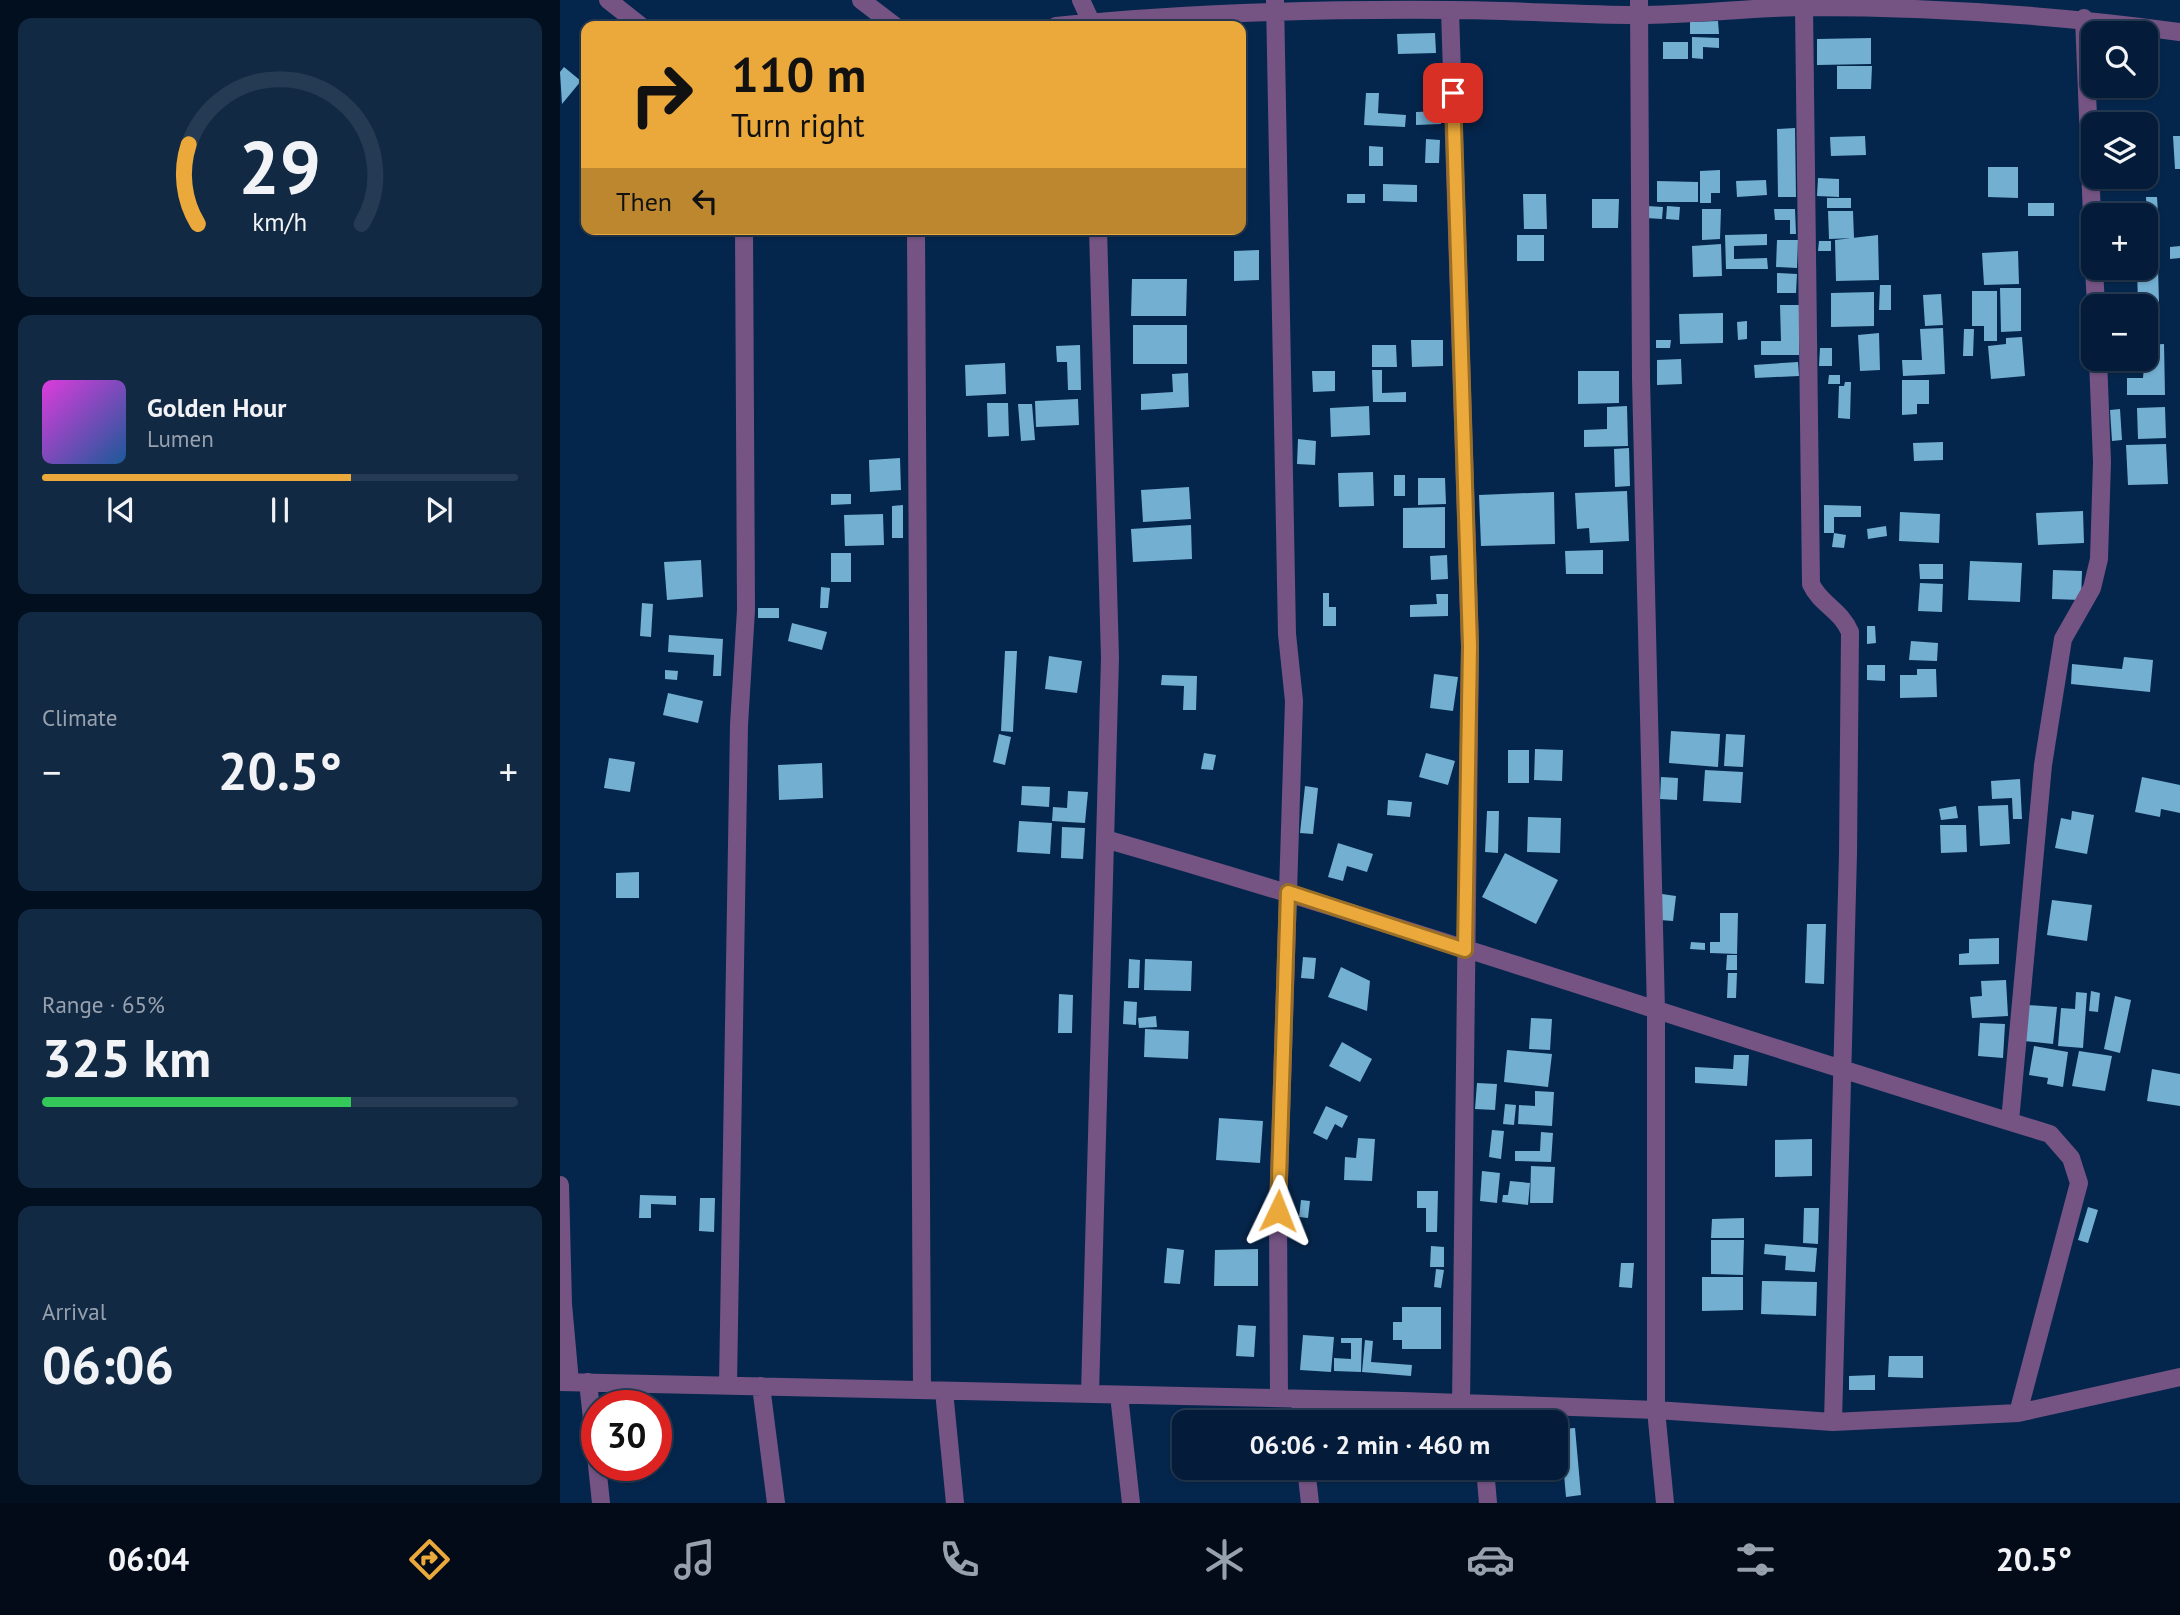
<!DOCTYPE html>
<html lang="en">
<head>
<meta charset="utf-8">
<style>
	body { margin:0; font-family:"PT Sans",sans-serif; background:#122944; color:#f1f3f6; height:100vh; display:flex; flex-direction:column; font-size:26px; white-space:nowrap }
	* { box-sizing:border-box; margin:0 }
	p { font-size:23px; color:#97a1ae }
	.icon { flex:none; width:38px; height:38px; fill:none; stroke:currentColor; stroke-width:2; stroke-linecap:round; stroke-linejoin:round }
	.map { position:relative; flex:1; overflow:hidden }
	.drawer { display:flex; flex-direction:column; gap:18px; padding:18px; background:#020f1f; width:560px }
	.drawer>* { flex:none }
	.banner { position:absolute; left:21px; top:21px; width:665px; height:214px; border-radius:14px; box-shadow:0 2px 5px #0004,0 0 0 2px #253a53; background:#eca93b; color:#111; overflow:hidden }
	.tools { position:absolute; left:1521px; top:21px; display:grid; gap:14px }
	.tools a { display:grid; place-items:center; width:77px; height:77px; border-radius:14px; background:#041c39; box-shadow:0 2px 5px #0004,0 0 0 2px #253a53; font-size:35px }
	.speed { position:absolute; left:21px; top:1390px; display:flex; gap:14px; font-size:35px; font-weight:700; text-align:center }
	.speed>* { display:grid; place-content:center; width:91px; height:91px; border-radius:50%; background:#041c39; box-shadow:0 2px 5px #0004,0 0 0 2px #253a53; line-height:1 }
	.speed .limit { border:10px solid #d22; background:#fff; color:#111 }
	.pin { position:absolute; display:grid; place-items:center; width:60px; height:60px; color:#fff; margin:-30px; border-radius:14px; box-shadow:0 4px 10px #0006 }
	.me { position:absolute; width:77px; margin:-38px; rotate:2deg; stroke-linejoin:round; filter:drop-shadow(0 0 5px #0008) }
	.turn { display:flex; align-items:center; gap:24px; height:147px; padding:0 35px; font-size:32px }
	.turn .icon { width:91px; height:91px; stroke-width:2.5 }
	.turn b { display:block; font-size:49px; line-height:60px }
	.then { display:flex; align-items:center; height:66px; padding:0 35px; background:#0003; gap:14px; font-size:26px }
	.big { font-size:52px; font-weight:700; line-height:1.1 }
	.drawer .card { flex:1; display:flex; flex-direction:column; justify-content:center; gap:10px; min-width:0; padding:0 24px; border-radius:14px; background:#122944 }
	.drawer .dial { align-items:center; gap:0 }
	.dial svg { height:182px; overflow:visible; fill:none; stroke:#253a53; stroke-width:7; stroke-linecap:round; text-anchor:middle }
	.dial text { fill:#f1f3f6; stroke:none }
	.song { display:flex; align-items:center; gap:21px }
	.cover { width:84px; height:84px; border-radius:10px; background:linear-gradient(135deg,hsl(300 70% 55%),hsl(210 70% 35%)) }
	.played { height:7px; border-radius:4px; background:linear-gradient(90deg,#eca93b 65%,#253a53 65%) }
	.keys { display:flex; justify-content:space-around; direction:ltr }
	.heat { display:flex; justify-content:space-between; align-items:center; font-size:38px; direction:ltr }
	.charge { height:10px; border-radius:5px; background:linear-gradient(90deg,#34c759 65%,#253a53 0) }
	.trip { position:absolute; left:612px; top:1410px; width:396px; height:70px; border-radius:14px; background:#041c39; box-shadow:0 2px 5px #0004,0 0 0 2px #253a53; font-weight:700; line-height:70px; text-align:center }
	.menu { display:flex; height:112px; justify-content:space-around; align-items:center; background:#020b17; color:#97a1ae }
	.menu .icon { width:49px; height:49px }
	.menu .selected { color:#eca93b }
	.menu b { font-size:32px; color:#f1f3f6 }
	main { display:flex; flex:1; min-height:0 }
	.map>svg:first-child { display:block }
	.building { fill:#73afd1 }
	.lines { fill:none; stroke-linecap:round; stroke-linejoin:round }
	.minor { stroke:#755484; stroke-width:18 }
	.route-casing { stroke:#996e26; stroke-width:18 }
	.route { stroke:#eca93b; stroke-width:12 }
</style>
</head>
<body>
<main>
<section class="drawer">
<div class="card dial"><svg viewBox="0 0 100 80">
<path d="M14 69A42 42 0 1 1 86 69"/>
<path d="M14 69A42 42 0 0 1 10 34" stroke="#eca93b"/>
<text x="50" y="56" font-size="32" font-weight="700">29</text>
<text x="50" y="72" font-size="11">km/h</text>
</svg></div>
<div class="card">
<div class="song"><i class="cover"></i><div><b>Golden Hour</b><p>Lumen</p></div></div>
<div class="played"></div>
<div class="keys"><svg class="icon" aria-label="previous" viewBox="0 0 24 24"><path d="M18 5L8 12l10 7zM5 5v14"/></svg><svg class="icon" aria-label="pause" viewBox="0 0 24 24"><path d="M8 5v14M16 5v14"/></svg><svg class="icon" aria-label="next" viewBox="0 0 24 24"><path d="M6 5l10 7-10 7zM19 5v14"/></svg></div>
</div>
<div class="card"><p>Climate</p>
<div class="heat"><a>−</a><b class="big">20.5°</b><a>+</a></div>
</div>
<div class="card"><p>Range · 65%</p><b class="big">325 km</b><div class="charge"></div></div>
<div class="card"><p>Arrival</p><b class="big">06:06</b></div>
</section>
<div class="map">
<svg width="1620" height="1503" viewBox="0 0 1620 1503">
	<rect width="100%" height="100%" fill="#05264c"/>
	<path class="building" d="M1158,21L1159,34H1130V22Z
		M875,33L876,53L838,54L837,34Z
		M1132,37L1159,38V48L1143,47V59L1132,58Z
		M1311,38V64L1257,65V39Z
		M1103,42H1128V59H1103Z
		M1277,66H1312L1311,89H1277Z
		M4,67L21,81L2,104L0,72Z
		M806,93H819L818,113L846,115L845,127L804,125Z
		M880,111L881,124L856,125V112Z
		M1586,127H1595L1596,168L1586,169Z
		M1235,128L1236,197H1218L1217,129Z
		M1305,136L1306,155L1271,156L1270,137Z
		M1613,136H1620V169H1615Z
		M866,139L880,140L879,163H865Z
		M809,146L823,147V166H809Z
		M1428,167H1458V198L1428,197Z
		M1160,170V193H1151V203H1140V171Z
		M1258,178L1279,179V197L1257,196Z
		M1206,180L1207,195L1177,197L1176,181Z
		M1097,181L1138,182V202H1097Z
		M823,184L857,185V202L823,201Z
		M787,194H805V203H787Z
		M963,194H986L987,229H964Z
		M1586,197H1597L1598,214L1587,215Z
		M1267,198H1291V208H1267Z
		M1032,199H1059L1058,228H1032Z
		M1468,203H1494V216H1468Z
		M1087,206L1103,207L1102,219L1086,218Z
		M1107,206L1120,207L1119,220L1106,219Z
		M1142,209H1161L1160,239L1142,240Z
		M1214,209H1235L1236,234H1230V220H1215Z
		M1268,211H1293L1294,238L1269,239Z
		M1207,234V245L1174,246V259L1207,258L1208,269H1166L1165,235Z
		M957,235H984V261H957Z
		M1318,235L1319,280L1276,281L1275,240Z
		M1217,240H1238L1237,268L1216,267Z
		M1259,241H1271V251H1258Z
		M1161,244L1162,276L1133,277L1132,246Z
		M1620,246V258L1610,259V247Z
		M699,250V280L674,281V251Z
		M1458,251L1459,284L1424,285L1422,253Z
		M1598,266L1599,304H1578L1577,268Z
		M1217,273L1237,274L1236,293H1217Z
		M572,279H627L626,316H571Z
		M1320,285H1331V310H1319Z
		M1440,288H1461V331L1441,332Z
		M1412,291H1437V341H1424V326H1412Z
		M1314,292V326L1271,327V293Z
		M1381,294L1383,325L1365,326L1363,295Z
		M1220,305H1239V355H1201V341H1221Z
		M1163,313V343L1120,344L1119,314Z
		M1187,321V339L1178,340L1177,322Z
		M573,325H627V364H573Z
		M1383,328L1385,374L1343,376L1342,360H1362L1360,329Z
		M1404,329H1414L1413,356H1403Z
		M1319,333L1320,370L1300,371L1298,335Z
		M1462,337L1465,376L1431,379L1428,346L1446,344V338Z
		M851,340H883V366L852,367Z
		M1096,340H1111L1110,348H1096Z
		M1604,344L1605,395H1567V378H1583L1586,345Z
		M520,345L521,390H508L507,362H497L496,346Z
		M812,345H836L837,367H812Z
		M1260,348H1272V366H1259Z
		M1121,359L1122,384L1097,385V360Z
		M1238,362L1239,376L1195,378L1194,365Z
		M445,363L446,394L406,396L405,365Z
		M812,370H822V393L846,392V402H813Z
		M752,371H775V391L753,392Z
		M1018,371H1059V403L1018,404Z
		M628,373L629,407L581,410V394L613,392L612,374Z
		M1269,375H1280V384H1268Z
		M1342,380H1369V404H1357V414L1342,415Z
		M1285,382H1291L1290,419L1278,418L1279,386H1284Z
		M518,399L519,425L476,427L475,401Z
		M427,403H448L449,436L428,437Z
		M458,404H472L475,440L461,441Z
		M809,406L810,435L771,437L770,408Z
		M1067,406L1068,446L1024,447V430L1047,429V407Z
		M1605,407L1606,438L1578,439L1577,408Z
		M1560,409L1562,440L1552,441L1550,410Z
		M738,439L756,441L755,465L737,464Z
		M1383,442V460L1354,461L1353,443Z
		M1606,444L1608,484L1568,485L1566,445Z
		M1069,448L1070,486L1055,487L1054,449Z
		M340,458L341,490L310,492L309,460Z
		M813,472L814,506L779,507L778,473Z
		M834,475H845V496H834Z
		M858,478H885L886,504L858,505Z
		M629,487L631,519L583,522L581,490Z
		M1067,491L1069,541L1030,543L1029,528L1017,529L1015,493Z
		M994,492L995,544L921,546L919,495Z
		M271,494H291V504L271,505Z
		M343,505V538H332V506Z
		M1264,505L1301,506V517H1274V533L1286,535L1284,548L1272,547L1274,533H1264Z
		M885,507V548H843V508Z
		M1523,511L1524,543L1478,545L1476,513Z
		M1340,512L1380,514L1379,543L1339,541Z
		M323,514L324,545L285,546L284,515Z
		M631,525L632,559L573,562L571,529Z
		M1326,526L1327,536L1308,539L1307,529Z
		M1043,550V574H1006L1005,551Z
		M271,553H291V582H271Z
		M887,555L888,579L871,580L870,556Z
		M141,560L143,597L107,600L104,562Z
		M1410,561L1462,563L1460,602L1408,600Z
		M1359,564H1383V579H1360Z
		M1493,570L1522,571L1521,600L1492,599Z
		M1360,583L1383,584L1382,612L1358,611Z
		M261,587L270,588L268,608H260Z
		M763,593H769V607H776V626H763Z
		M876,594H888V616L850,617V605L877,604Z
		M82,603L93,604L91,637L80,636Z
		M198,608H219V618H198Z
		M232,623L267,632L262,650L228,641Z
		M1307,626H1315L1316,643L1307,644Z
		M109,635L163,639L161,676H153L154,655L108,652Z
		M1351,641L1378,643L1377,661L1349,660Z
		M445,651H457L453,732L441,731Z
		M489,656L522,661L517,693L485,689Z
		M1564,657L1593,660L1590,692L1511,684L1512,664L1562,669Z
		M1307,665H1325V681L1307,680Z
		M1357,669H1376L1377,697L1340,698V675H1357Z
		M105,670L118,671L117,680L105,679Z
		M874,674L898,677L893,711L870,708Z
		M602,675L637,676L636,710H623L624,686L601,685Z
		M108,693L143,701L138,723L103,715Z
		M1111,731L1160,734L1158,767L1109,763Z
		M439,734L451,737L445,765L433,762Z
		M1166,734L1185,735L1183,767L1164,766Z
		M975,749L1003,750L1002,781L974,780Z
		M948,750H969V783H948Z
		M644,753L656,755L653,770L641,769Z
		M866,753L895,761L888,785L859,777Z
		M49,758L75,762L70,792L44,788Z
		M262,763L263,798L219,800L218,765Z
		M1145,770L1183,772L1181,803L1143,801Z
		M1101,777L1118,778L1117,800L1100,799Z
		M1582,777L1620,785V813L1601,809L1600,817L1575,812Z
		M1460,779L1462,819H1453L1452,798L1432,799L1431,781Z
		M462,786L490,787L489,807L461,805Z
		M745,786L758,788L753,834L740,833Z
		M508,791L528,792L525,823L492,821L493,807L507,808Z
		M828,800L852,802L850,817L827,815Z
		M1448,805L1450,844L1420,846L1418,806Z
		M1396,806L1398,818L1381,820L1379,809Z
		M927,811H939L938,853L925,852Z
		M1512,811L1534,815L1527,854L1495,848L1501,818L1511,820Z
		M968,817L1001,818L1000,853L967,852Z
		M459,821L492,823L490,854L457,852Z
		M1380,825H1406L1407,852L1381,853Z
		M502,827L525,828L523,859L501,858Z
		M778,843L813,854L807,872L787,866L783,881L768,877Z
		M945,853L998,880L976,924L922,897Z
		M79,872V898H56V873Z
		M1102,894L1116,896L1113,921L1100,920Z
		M1492,900L1532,905L1527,941L1487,935Z
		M1160,913H1178L1177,954L1150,953V942H1160Z
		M1247,924H1266L1264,984L1245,983Z
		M1439,938V964L1399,965V954L1409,953V939Z
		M1131,942L1145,943V950L1130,949Z
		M1167,955H1177V970H1166Z
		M743,957L756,958L754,979L741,978Z
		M569,959L580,960L579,988H568Z
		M585,959L632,961L631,991L584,990Z
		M781,967L810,981L807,1011L768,997Z
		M1168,973H1177L1176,998H1167Z
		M1446,980L1448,1016L1412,1018L1410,997L1422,996L1421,981Z
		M1531,991L1540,993L1538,1012L1529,1011Z
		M1516,992L1527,993L1523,1048L1498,1046L1501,1008L1515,1009Z
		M499,994L513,995L512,1033H498Z
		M1555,996L1571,1000L1560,1053L1544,1049Z
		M564,1001L577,1002L576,1025L563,1024Z
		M1467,1005L1497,1007L1493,1044L1464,1041Z
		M596,1016L597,1027L579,1028L578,1018Z
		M971,1018L992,1019L990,1050L969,1049Z
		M1420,1023L1445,1024L1443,1058L1418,1056Z
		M585,1029L629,1031L628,1059L584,1057Z
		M782,1042L812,1059L800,1082L769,1066Z
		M1474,1046L1508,1052L1503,1087L1487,1084L1488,1078L1469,1075Z
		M947,1050L992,1054L988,1087L944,1082Z
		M1519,1051L1552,1056L1545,1091L1512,1086Z
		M1174,1055H1189L1187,1086L1135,1083V1067L1173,1069Z
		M1592,1069L1620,1074V1106L1587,1101Z
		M917,1083L937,1084L935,1110L915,1109Z
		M975,1091L994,1092L992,1126L958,1124L959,1105L975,1106Z
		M945,1104L956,1105L954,1125L943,1124Z
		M766,1106L788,1116L782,1128L775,1124L767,1140L753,1133Z
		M659,1118L703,1121L700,1163L656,1160Z
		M932,1130L944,1131L941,1159L929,1157Z
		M981,1132L993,1133L991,1162L955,1161V1151H980Z
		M798,1138L815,1139L812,1181L784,1180L785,1157L796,1158Z
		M1252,1139V1176L1215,1177V1140Z
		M971,1166L995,1167L993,1203H970Z
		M922,1171L940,1173L937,1203L920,1201Z
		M950,1181L970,1183L968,1205L942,1202L943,1195H948Z
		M857,1191H878L877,1232H866V1208H857Z
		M80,1195L116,1196V1205L91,1204V1218H79Z
		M140,1198H155L154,1232L139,1231Z
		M741,1200L750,1201L748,1218L739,1217Z
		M1528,1207L1538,1210L1528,1243L1518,1240Z
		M1244,1208H1259L1258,1244L1243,1243Z
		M1184,1218V1238H1151L1152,1219Z
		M1151,1240H1184L1183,1275L1151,1274Z
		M1205,1244L1257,1248L1255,1272L1225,1270L1226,1256L1204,1254Z
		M871,1246L884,1247V1267H870Z
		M607,1248L624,1250L620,1284L604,1283Z
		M698,1249V1286H654L655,1250Z
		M1061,1263H1074L1072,1288L1059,1287Z
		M876,1269L884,1270L881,1288L874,1287Z
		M1142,1277H1183V1310L1142,1311Z
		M1202,1281L1257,1282L1256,1316L1201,1314Z
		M842,1307H881V1349H842V1340H833V1322H842Z
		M678,1325L696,1326L694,1357L676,1356Z
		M743,1335L774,1337L771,1372L740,1370Z
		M781,1338H802L801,1372L774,1371V1358L791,1359V1343H781Z
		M805,1340L813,1341L811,1362L852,1365L851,1376L802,1372Z
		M1329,1356H1363V1378L1328,1377Z
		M1315,1375V1390H1289V1376Z
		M1015,1428L1021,1495L1006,1497L1000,1429Z"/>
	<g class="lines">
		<path class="minor" d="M48,0L81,26
			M301,0L335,26
			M521,0L533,26
			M715,0L727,634L734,701L718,1211L719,1398
			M1079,0L1081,379L1096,1011V1410L1105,1503
			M1244,7L1251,584C1260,604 1281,610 1290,632L1288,854L1273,1422
			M890,10L910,646L901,1405
			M1524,18L1533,241
			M496,26C627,12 759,9 891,10C953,10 1016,15 1078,15C1135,15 1191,7 1248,7C1372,7 1496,15 1620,32
			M356,229L362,1390
			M1534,268L1536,306
			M545,839C862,930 1174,1038 1490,1134L1511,1158L1519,1183L1458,1413
			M1450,1121L1483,765L1503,639L1532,588L1539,559L1542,462L1538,359
			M0,1185L3,1304L10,1382
			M0,1382L844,1401L1096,1410L1273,1422L1458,1413L1620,1377
			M28,1382L37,1465
			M168,1385L179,725L186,610L184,229
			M201,1386L216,1503
			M384,1391L395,1503
			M530,1394L550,658L538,229
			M559,1395L571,1503
			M740,1399L742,1423
			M37,1465L41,1503
			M746,1468L750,1503
			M925,1468L928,1503"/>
	</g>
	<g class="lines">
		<defs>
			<path id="route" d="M718,1211L728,892L905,950L910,646L893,93"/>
		</defs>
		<use href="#route" class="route-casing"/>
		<use href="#route" class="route"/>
	</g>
</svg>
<div class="tools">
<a><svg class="icon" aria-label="search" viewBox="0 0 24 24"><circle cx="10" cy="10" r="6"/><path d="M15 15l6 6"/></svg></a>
<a><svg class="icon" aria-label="layers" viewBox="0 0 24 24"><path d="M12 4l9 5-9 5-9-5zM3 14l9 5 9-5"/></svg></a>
<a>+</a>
<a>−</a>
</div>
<div class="speed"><div class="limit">30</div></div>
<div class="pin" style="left:893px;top:93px;background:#d93025"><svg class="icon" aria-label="arrive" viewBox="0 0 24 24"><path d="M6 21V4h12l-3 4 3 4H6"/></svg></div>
<svg class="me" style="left:718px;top:1211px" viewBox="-20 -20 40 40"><path d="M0-17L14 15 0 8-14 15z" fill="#eca93b" stroke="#fff" stroke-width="4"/></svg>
<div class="trip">06:06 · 2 min · 460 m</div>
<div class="banner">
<div class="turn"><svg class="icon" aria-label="right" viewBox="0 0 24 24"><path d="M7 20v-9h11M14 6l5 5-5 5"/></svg><div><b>110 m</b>Turn right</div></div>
<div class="then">Then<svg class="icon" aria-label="left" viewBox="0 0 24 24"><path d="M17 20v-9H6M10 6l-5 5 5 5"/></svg></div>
</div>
</div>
</main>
<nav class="menu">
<b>06:04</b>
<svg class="icon selected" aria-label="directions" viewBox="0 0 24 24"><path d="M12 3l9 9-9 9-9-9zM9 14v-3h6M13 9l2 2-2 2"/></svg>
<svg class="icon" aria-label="music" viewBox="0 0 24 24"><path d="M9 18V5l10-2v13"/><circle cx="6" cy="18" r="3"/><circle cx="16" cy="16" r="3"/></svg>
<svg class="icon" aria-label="phone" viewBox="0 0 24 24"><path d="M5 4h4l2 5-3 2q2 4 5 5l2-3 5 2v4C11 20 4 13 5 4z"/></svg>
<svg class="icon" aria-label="climate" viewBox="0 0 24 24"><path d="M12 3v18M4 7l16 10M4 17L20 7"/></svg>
<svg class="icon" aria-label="car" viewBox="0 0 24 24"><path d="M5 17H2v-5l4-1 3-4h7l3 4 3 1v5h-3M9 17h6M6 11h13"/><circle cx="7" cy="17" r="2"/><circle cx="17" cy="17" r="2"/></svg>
<svg class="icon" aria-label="filters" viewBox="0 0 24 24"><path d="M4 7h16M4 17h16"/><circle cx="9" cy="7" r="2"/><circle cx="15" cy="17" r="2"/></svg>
<b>20.5°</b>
</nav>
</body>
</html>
